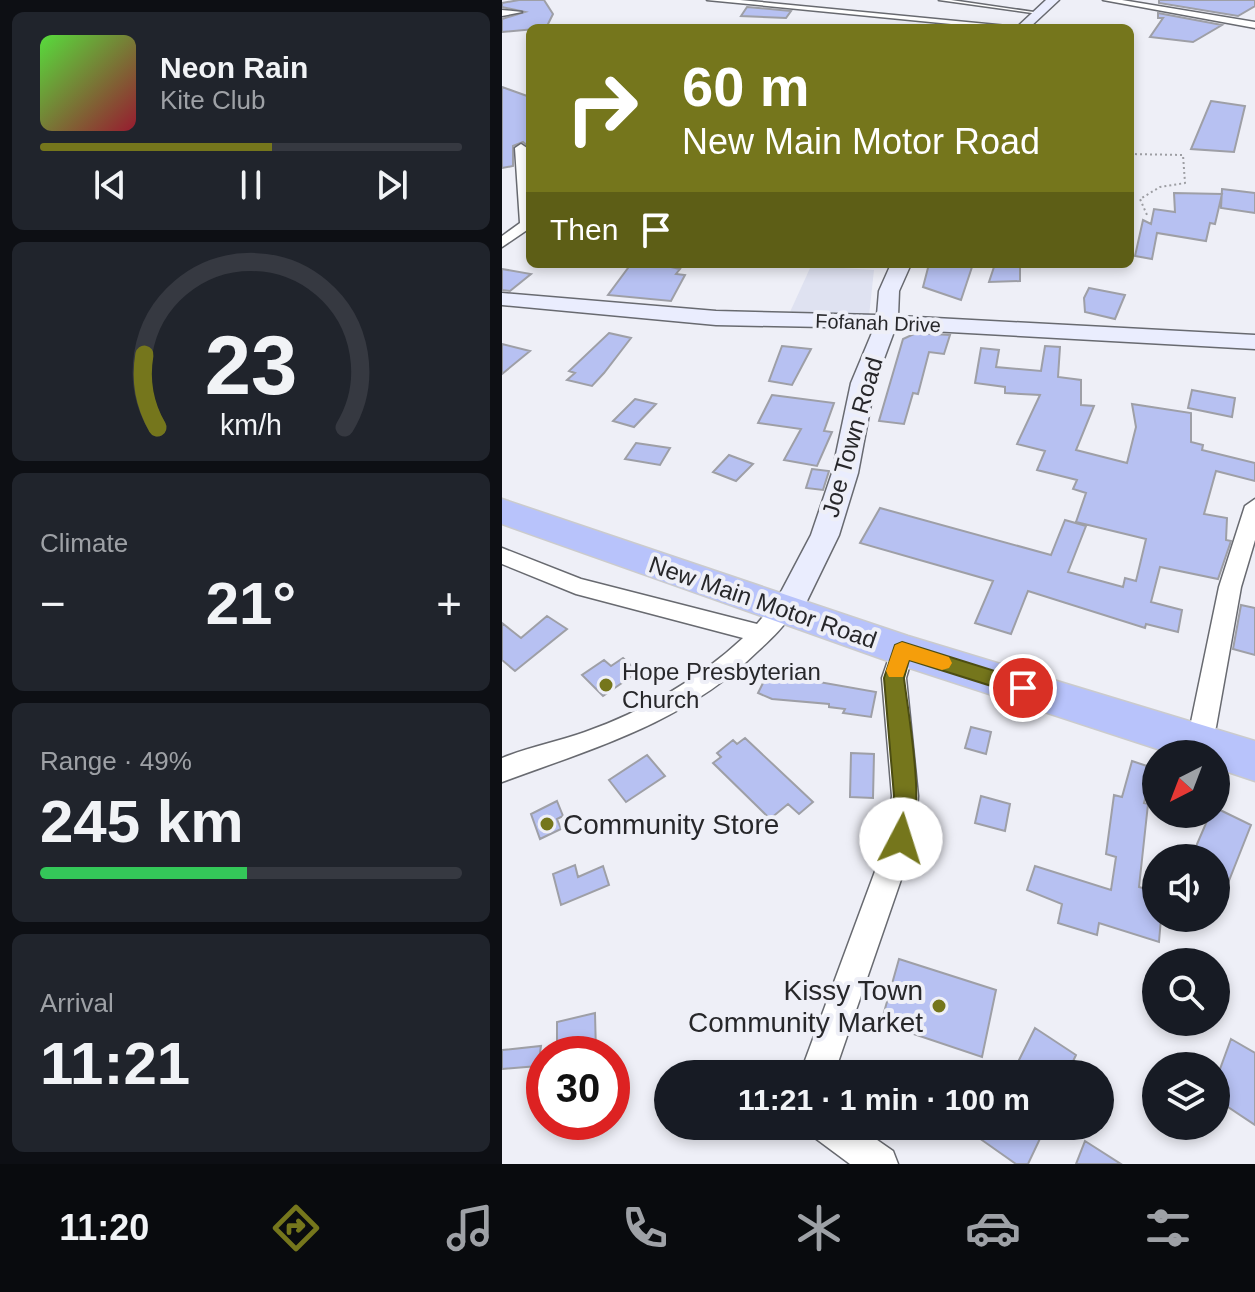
<!DOCTYPE html>
<html lang="en">
<head>
<meta charset="utf-8">
<style>
	body { margin:0; font-family:Helvetica,sans-serif; background:#20242c; color:#f1f3f6; height:100vh; display:flex; flex-direction:column; font-size:30px; white-space:nowrap }
	* { box-sizing:border-box; margin:0 }
	p { font-size:26px; color:#9ea1a6 }
	.icon { flex:none; width:44px; height:44px; fill:none; stroke:currentColor; stroke-width:2; stroke-linecap:round; stroke-linejoin:round }
	.map { position:relative; flex:1; overflow:hidden }
	.panel { display:flex; flex-direction:column; gap:12px; padding:12px; background:#0d0f14; width:502px }
	.panel>* { flex:none }
	.top-card { position:absolute; left:24px; top:24px; width:608px; height:244px; border-radius:12px; box-shadow:0 4px 12px #0003; background:#75761c; color:#fff; overflow:hidden }
	.needle { width:52px; rotate:222deg }
	.fabs { position:absolute; left:640px; top:740px; display:grid; gap:16px }
	.fabs a { display:grid; place-items:center; width:88px; height:88px; border-radius:50%; background:#171b24; box-shadow:0 4px 12px #0003; font-size:40px }
	.speed { position:absolute; left:24px; top:1036px; display:flex; gap:16px; font-size:40px; font-weight:700; text-align:center }
	.speed>* { display:grid; place-content:center; width:104px; height:104px; border-radius:50%; background:#171b24; box-shadow:0 4px 12px #0003; line-height:1 }
	.speed .limit { border:12px solid #d22; background:#fff; color:#111 }
	.pin { position:absolute; display:grid; place-items:center; width:68px; height:68px; color:#fff; margin:-34px; border:4px solid #fff; border-radius:50%; box-shadow:0 2px 8px #0007 }
	.me { position:absolute; width:88px; margin:-44px; rotate:5deg; stroke-linejoin:round; filter:drop-shadow(0 0 6px #0008) }
	.turn { display:flex; align-items:center; gap:28px; height:168px; padding:0 24px; font-size:36px }
	.turn .icon { width:104px; height:104px; stroke-width:2.5 }
	.turn b { display:block; font-size:56px; line-height:68px }
	.then { display:flex; align-items:center; height:76px; padding:0 24px; background:#0003; gap:16px; font-size:30px }
	.big { font-size:60px; font-weight:800; line-height:1.1 }
	.panel .card { flex:1; display:flex; flex-direction:column; justify-content:center; gap:12px; min-width:0; padding:0 28px; border-radius:12px; background:#20242c }
	.panel .dial { align-items:center; gap:0 }
	.dial svg { height:208px; overflow:visible; fill:none; stroke:#363941; stroke-width:7; stroke-linecap:round; text-anchor:middle }
	.dial text { fill:#f1f3f6; stroke:none }
	.song { display:flex; align-items:center; gap:24px }
	.cover { width:96px; height:96px; border-radius:12px; background:linear-gradient(135deg,hsl(110 70% 55%),hsl(350 70% 35%)) }
	.played { height:8px; border-radius:4px; background:linear-gradient(90deg,#75761c 55%,#363941 55%) }
	.keys { display:flex; justify-content:space-around; direction:ltr }
	.heat { display:flex; justify-content:space-between; align-items:center; font-size:44px; direction:ltr }
	.charge { height:12px; border-radius:6px; background:linear-gradient(90deg,#34c759 49%,#363941 0) }
	.trip { position:absolute; left:152px; top:1060px; width:460px; height:80px; border-radius:40px; background:#171b24; box-shadow:0 4px 12px #0003; font-weight:800; line-height:80px; text-align:center }
	.dock { display:flex; height:128px; justify-content:space-around; align-items:center; background:#090b0e; color:#9ea1a6 }
	.dock .icon { width:56px; height:56px }
	.dock .active { color:#75761c }
	.dock b { font-size:36px; color:#f1f3f6 }
	main { display:flex; flex:1; min-height:0 }
	.map>svg:first-child { display:block }
	.built { fill:#dfe2f1 }
	.building { fill:#b7c1f2; stroke:#9e9fa6; stroke-width:2 }
	.lines { fill:none; stroke-linecap:round; stroke-linejoin:round }
	.lane-casing { stroke:#686a70; stroke-width:3 }
	.street-casing { stroke:#686a70; stroke-width:3 }
	.secondary-casing { stroke:#686a70; stroke-width:3 }
	.highway-casing { stroke:#cbcbcc; stroke-width:3 }
	.path { stroke:#9d9ea3; stroke-width:2; stroke-dasharray:2 3; stroke-linecap:butt }
	.lane { fill:#fff; fill-rule:evenodd }
	.street { fill:#fff; fill-rule:evenodd }
	.secondary { fill:#eaedfe; fill-rule:evenodd }
	.highway { fill:#b8c3fb; fill-rule:evenodd }
	.route { fill:#75761c; stroke:#4c4d12; stroke-width:2 }
	.slow { fill:#f59e0b }
	.poi-dot { fill:#75761c; stroke:#eeeff7; stroke-width:3 }
	.labels { text-anchor:middle; dominant-baseline:central; stroke-width:8; stroke-linejoin:round; paint-order:stroke }
	.far-street-label { font-size:20px; fill:#27272a; stroke:#eeeff7 }
	.street-label { font-size:24px; fill:#27272a; stroke:#eeeff7 }
	.poi-label { font-size:24px; fill:#27272a; stroke:#eeeff7; text-anchor:start }
	.near-poi-label { font-size:28px; fill:#27272a; stroke:#eeeff7; text-anchor:start }
</style>
</head>
<body>
<main>
<section class="panel">
<div class="card">
<div class="song"><i class="cover"></i><div><b>Neon Rain</b><p>Kite Club</p></div></div>
<div class="played"></div>
<div class="keys"><svg class="icon" aria-label="previous" viewBox="0 0 24 24"><path d="M18 5L8 12l10 7zM5 5v14"/></svg><svg class="icon" aria-label="pause" viewBox="0 0 24 24"><path d="M8 5v14M16 5v14"/></svg><svg class="icon" aria-label="next" viewBox="0 0 24 24"><path d="M6 5l10 7-10 7zM19 5v14"/></svg></div>
</div>
<div class="card dial"><svg viewBox="0 0 100 80">
<path d="M14 69A42 42 0 1 1 86 69"/>
<path d="M14 69A42 42 0 0 1 9 41" stroke="#75761c"/>
<text x="50" y="56" font-size="32" font-weight="700">23</text>
<text x="50" y="72" font-size="11">km/h</text>
</svg></div>
<div class="card"><p>Climate</p>
<div class="heat"><a>−</a><b class="big">21°</b><a>+</a></div>
</div>
<div class="card"><p>Range · 49%</p><b class="big">245 km</b><div class="charge"></div></div>
<div class="card"><p>Arrival</p><b class="big">11:21</b></div>
</section>
<div class="map">
<svg width="753" height="1164" viewBox="0 0 753 1164">
	<rect width="100%" height="100%" fill="#eeeff7"/>
	<path class="built" d="M309,266L372,270L367,316L288,312Z"/>
	<path class="building" d="M17,0H42L51,14L44,28L0,32V19L23,12L0,7V3Z
		M657,0H753V6L736,16L657,3Z
		M245,7L289,11L284,18L239,16Z
		M656,13L720,25L691,42L648,37L661,18H656Z
		M0,87L28,97V148L21,142L11,146V166L0,168Z
		M709,101L743,106L732,152L689,149Z
		M720,189L753,193V213L719,208Z
		M672,193L720,194L713,224L708,223L704,241L655,233L650,259L633,256L641,220L649,224L652,209L673,212Z
		M129,264H155L178,269L174,274L183,275L169,301L106,295Z
		M427,264L470,267L459,300L421,287Z
		M493,264H518V281L487,282Z
		M0,269L29,274L8,291L0,290Z
		M587,288L623,295L613,319L583,312L582,298Z
		M107,333L129,338L102,373L90,386L65,380L73,373L67,371Z
		M414,333L448,335L442,354L427,352L416,394L411,393L402,424L377,421L401,339Z
		M0,344L28,351L0,374Z
		M280,346L309,349L290,385L267,381Z
		M543,346L558,347L556,377L579,380V405L592,406L574,450L625,463L634,427L630,404L689,413V442L701,445L700,450L753,463V481L714,471L702,514L725,518L724,540L729,541L716,579L658,567L649,602L680,610L676,632L644,624L643,628L526,591L509,634L473,623L491,581L358,543L378,508L549,555L563,520L584,526L566,572L621,587L623,578L634,581L644,539L574,522L584,493L571,489L575,480L535,470L543,451L515,444L538,395L503,393V387L473,383L479,348L497,350L494,367L539,371Z
		M690,390L733,398L730,417L686,408Z
		M270,395L332,403L322,431L330,432L315,466L282,460L299,429L256,423Z
		M133,399L154,404L132,427L111,421Z
		M134,443L168,448L158,465L123,459Z
		M227,455L251,464L234,481L211,472Z
		M310,469L327,471L321,490L304,488Z
		M739,605L753,608V655L731,649Z
		M45,616L65,629L13,671L0,660V623L19,638Z
		M121,658L136,672L101,696L80,675L102,660L109,666Z
		M266,673L374,692L369,717L341,713L343,709L327,707V704L270,699L256,693Z
		M469,727L489,732L484,754L463,748Z
		M243,738L311,802L297,814L286,804L268,819L259,810L211,763L219,757L215,753L231,740L235,744Z
		M349,753L372,754L371,798L348,797Z
		M145,755L163,776L124,802L107,780Z
		M630,761L651,768L642,803L646,804L637,887L654,892V918H659L657,942L597,923L595,935L556,923L560,904L525,890L533,866L609,890L614,857L604,854L612,795L620,797Z
		M479,796L508,804L503,831L473,823Z
		M55,801L61,816L55,819L59,829L38,839L29,814Z
		M714,808L749,825L715,911L714,858H689L708,814H714Z
		M73,865L76,877L101,866L107,885L59,905L51,874Z
		M397,959L494,990L480,1057L379,1023Z
		M93,1013L94,1054H55V1022Z
		M533,1028L574,1055L565,1074H510Z
		M729,1039L753,1053V1125L714,1099V1080Z
		M39,1046L36,1066L0,1069V1050Z
		M483,1126H544L526,1164H514L477,1138Z
		M583,1141L619,1164H574Z"/>
	<g class="lines">
		<defs>
			<path id="lane" d="M437,0H449L539,13L537,14Z"/>
			<path id="street" d="M205,0H238L525,28H490Z
				M601,0H620L753,22V28Z
				M0,10L20,12L0,16Z
				M19,144L25,148L28,228L0,247V236L18,223L13,148Z
				M753,499V540L739,587L714,727L710,735L701,738L692,735L688,727L717,587L743,506Z
				M0,548L79,579L255,624C265,612 273,599 289,604L292,610C283,626 269,639 256,651C184,722 92,748 0,782V758C27,747 55,742 83,732C140,712 197,679 241,638L74,594L0,564Z
				M400,641L408,643L412,650L404,678L416,796L413,839L332,1074H298L385,839L390,796L380,678L392,643Z
				M308,1126H355L391,1151L396,1164H348L313,1138Z"/>
			<path id="secondary" d="M544,0H557L527,28H514Z
				M389,264H409L397,291L396,316L753,335V349L393,329L373,383L356,473L337,535L303,605L292,618L281,622L270,618L266,610L280,590L309,535L330,473L349,383L372,328L214,325L0,305V293L214,311L375,315L377,291Z"/>
			<path id="highway" d="M0,499L406,636L753,741V781L714,768V754H671L386,661L0,524Z"/>
		</defs>
		<use href="#lane" class="lane-casing"/>
		<use href="#street" class="street-casing"/>
		<use href="#secondary" class="secondary-casing"/>
		<use href="#highway" class="highway-casing"/>
		<path class="path" d="M628,154L681,155L683,183L658,187L638,199L645,215"/>
		<use href="#lane" class="lane"/>
		<use href="#street" class="street"/>
		<use href="#secondary" class="secondary"/>
		<use href="#highway" class="highway"/>
	</g>
	<path class="route" d="M400,642L528,682L531,688L528,694L521,696L407,660L402,678C407,720 424,809 407,846L399,850L391,846L388,839L392,796L382,678L393,645Z"/>
	<path class="slow" d="M400,642L447,657L450,663L447,668L440,670L407,660L401,677H387L384,671L393,645Z"/>
	<g class="poi-dot">
		<circle cx="104" cy="685" r="8"/>
		<circle cx="45" cy="824" r="8"/>
		<circle cx="437" cy="1006" r="8"/>
	</g>
	<g class="labels">
		<g class="far-street-label">
			<text transform="translate(376 323) rotate(2)">Fofanah Drive</text>
		</g>
		<g class="street-label">
			<text transform="translate(350 437) rotate(-74)">Joe Town Road</text>
			<text transform="translate(261 602) rotate(19)">New Main Motor Road</text>
		</g>
		<g class="poi-label">
			<text x="120" y="671">Hope Presbyterian<tspan x="120" dy="28">Church</tspan></text>
		</g>
		<g class="near-poi-label">
			<text x="61" y="824">Community Store</text>
			<text x="421" y="990" text-anchor="end">Kissy Town<tspan x="421" dy="32">Community Market</tspan></text>
		</g>
	</g>
</svg>
<div class="fabs">
<a><svg class="needle" viewBox="-14 -14 28 28"><path d="M0-13l5 13h-10z" fill="#e53935"/><path d="M0 13l5-13h-10z" fill="#9ea1a6"/></svg></a>
<a><svg class="icon" aria-label="sound" viewBox="0 0 24 24"><path d="M4 9h4l5-4v14l-5-4H4zM17 9q2 3 0 6"/></svg></a>
<a><svg class="icon" aria-label="search" viewBox="0 0 24 24"><circle cx="10" cy="10" r="6"/><path d="M15 15l6 6"/></svg></a>
<a><svg class="icon" aria-label="layers" viewBox="0 0 24 24"><path d="M12 4l9 5-9 5-9-5zM3 14l9 5 9-5"/></svg></a>
</div>
<div class="speed"><div class="limit">30</div></div>
<div class="pin" style="left:521px;top:688px;background:#d93025"><svg class="icon" aria-label="arrive" viewBox="0 0 24 24"><path d="M6 21V4h12l-3 4 3 4H6"/></svg></div>
<svg class="me" style="left:399px;top:839px" viewBox="-20 -20 40 40"><circle r="19" fill="#fff"/><path d="M0-13L10 11 0 6-10 11z" fill="#75761c"/></svg>
<div class="trip">11:21 · 1 min · 100 m</div>
<div class="top-card">
<div class="turn"><svg class="icon" aria-label="right" viewBox="0 0 24 24"><path d="M7 20v-9h11M14 6l5 5-5 5"/></svg><div><b>60 m</b>New Main Motor Road</div></div>
<div class="then">Then<svg class="icon" aria-label="arrive" viewBox="0 0 24 24"><path d="M6 21V4h12l-3 4 3 4H6"/></svg></div>
</div>
</div>
</main>
<nav class="dock">
<b>11:20</b>
<svg class="icon active" aria-label="directions" viewBox="0 0 24 24"><path d="M12 3l9 9-9 9-9-9zM9 14v-3h6M13 9l2 2-2 2"/></svg>
<svg class="icon" aria-label="music" viewBox="0 0 24 24"><path d="M9 18V5l10-2v13"/><circle cx="6" cy="18" r="3"/><circle cx="16" cy="16" r="3"/></svg>
<svg class="icon" aria-label="phone" viewBox="0 0 24 24"><path d="M5 4h4l2 5-3 2q2 4 5 5l2-3 5 2v4C11 20 4 13 5 4z"/></svg>
<svg class="icon" aria-label="climate" viewBox="0 0 24 24"><path d="M12 3v18M4 7l16 10M4 17L20 7"/></svg>
<svg class="icon" aria-label="car" viewBox="0 0 24 24"><path d="M5 17H2v-5l4-1 3-4h7l3 4 3 1v5h-3M9 17h6M6 11h13"/><circle cx="7" cy="17" r="2"/><circle cx="17" cy="17" r="2"/></svg>
<svg class="icon" aria-label="filters" viewBox="0 0 24 24"><path d="M4 7h16M4 17h16"/><circle cx="9" cy="7" r="2"/><circle cx="15" cy="17" r="2"/></svg>
</nav>
</body>
</html>
